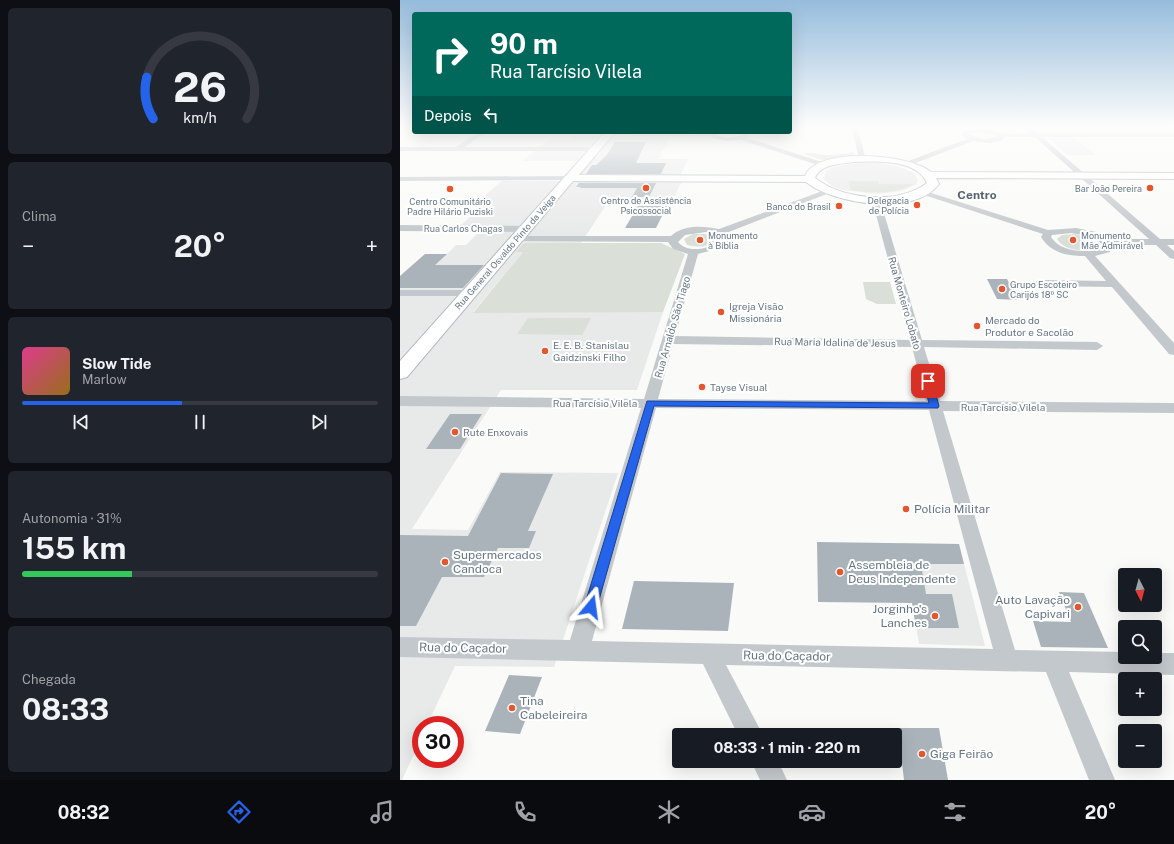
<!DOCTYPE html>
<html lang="pt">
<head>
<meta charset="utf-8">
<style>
	body { margin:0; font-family:"Public Sans",sans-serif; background:#20242c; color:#f1f3f6; height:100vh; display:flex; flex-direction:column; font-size:15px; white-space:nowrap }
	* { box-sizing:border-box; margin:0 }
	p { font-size:13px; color:#9ea1a6 }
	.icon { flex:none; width:22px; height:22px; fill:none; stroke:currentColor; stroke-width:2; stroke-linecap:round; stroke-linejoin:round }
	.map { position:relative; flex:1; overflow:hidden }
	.details { display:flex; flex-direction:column; gap:8px; padding:8px; background:#0d0f14; width:400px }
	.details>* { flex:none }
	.guide { position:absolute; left:12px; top:12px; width:380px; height:122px; border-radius:4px; box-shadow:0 4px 16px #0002; background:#00695c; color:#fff; overflow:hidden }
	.needle { width:26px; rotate:174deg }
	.fabs { position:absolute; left:718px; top:568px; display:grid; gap:8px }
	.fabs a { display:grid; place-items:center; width:44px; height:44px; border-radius:4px; background:#171b24; box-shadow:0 4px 16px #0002; font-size:20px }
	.speed { position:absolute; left:12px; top:716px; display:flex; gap:8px; font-size:20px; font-weight:700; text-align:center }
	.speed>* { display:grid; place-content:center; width:52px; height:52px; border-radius:50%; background:#171b24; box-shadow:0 4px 16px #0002; line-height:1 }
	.speed .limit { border:6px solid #d22; background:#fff; color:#111 }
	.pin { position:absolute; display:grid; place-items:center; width:34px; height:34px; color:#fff; margin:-17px; border-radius:8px; box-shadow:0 2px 6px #0006 }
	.me { position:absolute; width:44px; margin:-22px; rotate:16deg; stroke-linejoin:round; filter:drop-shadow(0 0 3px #0008) }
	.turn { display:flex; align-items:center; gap:14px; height:84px; padding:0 12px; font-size:18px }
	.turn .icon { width:52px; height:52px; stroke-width:2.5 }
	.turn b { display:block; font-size:28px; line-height:34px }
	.then { display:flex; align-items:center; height:38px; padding:0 12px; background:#0003; gap:8px; font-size:15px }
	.big { font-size:30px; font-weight:700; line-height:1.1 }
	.details .widget { flex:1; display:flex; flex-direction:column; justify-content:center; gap:6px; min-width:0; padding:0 14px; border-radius:6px; background:#20242c }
	.details .dial { align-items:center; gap:0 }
	.dial svg { height:104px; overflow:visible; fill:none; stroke:#363941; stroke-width:7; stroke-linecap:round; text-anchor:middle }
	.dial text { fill:#f1f3f6; stroke:none }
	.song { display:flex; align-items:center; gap:12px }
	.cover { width:48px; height:48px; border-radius:6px; background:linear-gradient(135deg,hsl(330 70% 55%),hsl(40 70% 35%)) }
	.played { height:4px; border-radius:2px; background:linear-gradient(90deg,#2563eb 45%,#363941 45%) }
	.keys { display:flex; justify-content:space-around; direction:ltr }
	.heat { display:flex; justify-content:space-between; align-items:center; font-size:22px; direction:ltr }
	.charge { height:6px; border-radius:3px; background:linear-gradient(90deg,#34c759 31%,#363941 0) }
	.trip { position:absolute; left:272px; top:728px; width:230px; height:40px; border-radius:4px; background:#171b24; box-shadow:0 4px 16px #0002; font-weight:700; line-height:40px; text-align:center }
	.menu { display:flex; height:64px; justify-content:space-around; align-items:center; background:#090b0e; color:#9ea1a6 }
	.menu .icon { width:28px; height:28px }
	.menu .selected { color:#2563eb }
	.menu b { font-size:18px; color:#f1f3f6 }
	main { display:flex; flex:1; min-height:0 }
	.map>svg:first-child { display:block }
	.built { fill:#e8e9e9 }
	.green { fill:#dadfd7 }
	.building { fill:#aab3b9 }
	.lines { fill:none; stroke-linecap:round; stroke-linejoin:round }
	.secondary-casing { stroke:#b3babf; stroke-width:2 }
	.street { fill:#c3c8cc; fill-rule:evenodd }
	.secondary { fill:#fff; fill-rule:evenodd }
	.route { fill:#2563eb; stroke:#184099 }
	.poi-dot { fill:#e4572e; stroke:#fff; stroke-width:1.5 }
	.labels { text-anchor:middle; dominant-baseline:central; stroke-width:4; stroke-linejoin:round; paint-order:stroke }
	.far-poi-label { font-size:9px; fill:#657683; stroke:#fff; text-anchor:end }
	.far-street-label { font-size:9px; fill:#657683; stroke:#fff }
	.street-label { font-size:10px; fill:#657683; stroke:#fff }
	.poi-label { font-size:10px; fill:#657683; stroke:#fff; text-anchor:start }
	.far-district-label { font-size:12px; font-weight:bold; fill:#57646e; stroke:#fff }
	.near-poi-label { font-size:12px; fill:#657683; stroke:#fff; text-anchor:start }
	.near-street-label { font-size:12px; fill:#657683; stroke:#fff }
</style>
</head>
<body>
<main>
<section class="details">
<div class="widget dial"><svg viewBox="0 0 100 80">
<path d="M14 69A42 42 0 1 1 86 69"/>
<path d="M14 69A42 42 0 0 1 9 37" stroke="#2563eb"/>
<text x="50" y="56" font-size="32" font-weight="700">26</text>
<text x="50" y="72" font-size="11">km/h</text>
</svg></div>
<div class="widget"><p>Clima</p>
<div class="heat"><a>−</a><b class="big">20°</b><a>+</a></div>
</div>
<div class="widget">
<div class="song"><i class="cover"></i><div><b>Slow Tide</b><p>Marlow</p></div></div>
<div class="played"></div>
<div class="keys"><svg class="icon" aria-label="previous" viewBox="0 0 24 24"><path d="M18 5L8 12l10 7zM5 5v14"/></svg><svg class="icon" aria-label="pause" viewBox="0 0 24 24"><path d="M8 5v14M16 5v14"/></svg><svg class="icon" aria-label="next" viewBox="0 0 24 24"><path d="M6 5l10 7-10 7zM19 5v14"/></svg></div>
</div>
<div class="widget"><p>Autonomia · 31%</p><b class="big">155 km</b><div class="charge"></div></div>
<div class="widget"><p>Chegada</p><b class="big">08:33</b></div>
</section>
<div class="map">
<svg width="774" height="780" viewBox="0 0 774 780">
	<rect width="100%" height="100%" fill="#fafaf8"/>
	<path class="built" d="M179,132H273L258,159H288L278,180L282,181L270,206L206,205L181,243H124L117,252H123L73,312H263L237,390H101L12,529L68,530L100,472L218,473L154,667L55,666L27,725H21V739L2,780H0V276L25,254H47L56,245H66L85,226H60L84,204H75L102,181H162L180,161H122L150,139H171Z
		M649,138H674L696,155H668Z
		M457,163H480L500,167L514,173L518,181L515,185L501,191L478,194L442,190L433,187L424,179L426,171L432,167Z
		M502,543L559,544L585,646L519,644Z"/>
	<path class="green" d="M452,151L454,155L423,160L404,154C413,151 418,155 426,155C434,156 441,153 449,154Z
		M448,181H478L479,184H513C494,195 472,193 451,190Z
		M293,234H306L315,238V241C308,248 296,247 287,245L284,239Z
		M675,234L690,238L698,244L697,247C686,253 664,251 657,239L662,235Z
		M124,243H261L285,254L263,312L73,313L123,252H116Z
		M463,282H490L496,304H477L466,299Z
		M128,318H191L182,335L117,334Z"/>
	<path class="building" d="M215,142H246L236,163H266L261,174H186L192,165H196L206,156Z
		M179,183H256L249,197H232L237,188H180L181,187H176Z
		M238,206H267L256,228H225Z
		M25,254H47L35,265H84L63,288H0V276Z
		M587,279H607L618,300L597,299Z
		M50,414H82L60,449H26Z
		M101,473L153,474L128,531H136L129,548H98L84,577H42L16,626H0V535L68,536Z
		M417,542L559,544L564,564H521L526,594H552L559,628H516L512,603L418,602Z
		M234,581L334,583L328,631L222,629Z
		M659,592L684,593L708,648L641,647L633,621L671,622Z
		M109,675L142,677L120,734L85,731Z
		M498,728H539L548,780H504Z"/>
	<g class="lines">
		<defs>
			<path id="secondary" d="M205,132H215L179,175L405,176C417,146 510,154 531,172L774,173V179L536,178L539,184C515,217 433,204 406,182L173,181L7,377L0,379V361ZM454,162C476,161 517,159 527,183C498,205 443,200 415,178C420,164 441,164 454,162Z"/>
		</defs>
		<use href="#secondary" class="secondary-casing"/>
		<path class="street" d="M451,126H457L466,160L459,158Z
			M623,126H629L638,133H774V137H642L760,239H774V245H767L774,251V259L770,258L756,245H713L710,252L695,256L774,343V355L769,354L712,287L639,286L634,283L639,280L706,281L685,256C667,256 651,253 641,237L643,234L518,193L525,191L648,230L676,228L696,232L709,239H749L635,137H605L601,141L589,143L573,141L510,165L503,163L567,139L561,135L564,131C579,127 587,130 601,133C610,135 622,133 630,133ZM579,132L593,134L598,137L583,139L568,134ZM671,233L694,237L704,246L703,248C687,253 661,253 651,237L652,235Z
			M79,132H86L65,147H195L198,149L195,151H0V147H56Z
			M209,132H319L318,136C325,138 334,138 342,135C346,134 345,132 350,132L351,135L347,138L428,164L421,166L341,140L327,141L313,138L311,136L207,135L206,134Z
			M173,176V180H170L0,181V177Z
			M425,190L432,192L326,233L331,238L324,247L298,254L275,336L510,340L472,200L476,197L480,200L522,340L697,342L703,346L697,350L524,347L540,401L774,403V413L543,411L615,650L725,652V657H755V653H774V675L669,672L715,780H689L646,672L326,665L363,735H338L303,664L0,657V637L170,640L241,408L0,406V396L244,399L288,254L273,249L268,242L118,241L115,240V236H271C284,224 304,226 319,229ZM306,232L317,234L321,240C310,249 288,254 278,242L285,235ZM273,344L512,347L526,401L258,399ZM256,408L529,410L593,649L192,641Z
			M0,225L126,226L131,229L126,232L0,231Z
			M0,290H70L76,293L70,296H0Z
			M351,761H378L387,780H360Z"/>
		<use href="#secondary" class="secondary"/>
	</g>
	<linearGradient id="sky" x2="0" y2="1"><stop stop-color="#96bcdc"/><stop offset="0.54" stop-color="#fdfdfc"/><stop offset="1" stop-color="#fdfdfc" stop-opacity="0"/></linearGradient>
	<rect width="774" height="235" fill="url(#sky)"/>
	<path class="route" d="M528,378L532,381L539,406L538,408L254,406L197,607L196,611L191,613L186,611L184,607L247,401L529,403L523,381Z"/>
	<g class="poi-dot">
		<circle cx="246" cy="188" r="4"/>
		<circle cx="750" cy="188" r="4"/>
		<circle cx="50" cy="189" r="4"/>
		<circle cx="517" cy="205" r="4"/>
		<circle cx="439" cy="206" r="4"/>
		<circle cx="300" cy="240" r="4"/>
		<circle cx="673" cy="240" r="4"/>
		<circle cx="602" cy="289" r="4"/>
		<circle cx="321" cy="312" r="4"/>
		<circle cx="577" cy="326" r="4"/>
		<circle cx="145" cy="351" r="4"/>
		<circle cx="302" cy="387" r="4"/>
		<circle cx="55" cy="432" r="4"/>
		<circle cx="506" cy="509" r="4"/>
		<circle cx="45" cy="562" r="4"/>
		<circle cx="440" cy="572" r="4"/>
		<circle cx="678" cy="607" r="4"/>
		<circle cx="535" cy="616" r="4"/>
		<circle cx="112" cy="708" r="4"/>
		<circle cx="522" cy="754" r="4"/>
	</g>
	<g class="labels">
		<g class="far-poi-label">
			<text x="742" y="188">Bar João Pereira</text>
			<text x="246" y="200" text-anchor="middle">Centro de Assistência<tspan x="246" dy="10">Psicossocial</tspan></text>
			<text x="509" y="200">Delegacia<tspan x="509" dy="10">de Polícia</tspan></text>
			<text x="50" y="201" text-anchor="middle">Centro Comunitário<tspan x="50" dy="10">Padre Hilário Puziski</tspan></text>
			<text x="431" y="206">Banco do Brasil</text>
			<text x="308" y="235" text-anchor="start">Monumento<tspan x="308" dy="10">à Bíblia</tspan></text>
			<text x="681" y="235" text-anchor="start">Monumento<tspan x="681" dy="10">Mãe Admirável</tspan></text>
			<text x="610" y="284" text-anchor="start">Grupo Escoteiro<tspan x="610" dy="10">Carijós 18º SC</tspan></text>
		</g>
		<g class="far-street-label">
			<text x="63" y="228">Rua Carlos Chagas</text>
			<text transform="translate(105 252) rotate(-49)">Rua General Osvaldo Pinto da Veiga</text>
		</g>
		<g class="street-label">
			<text transform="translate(505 303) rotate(74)">Rua Monteiro Lobato</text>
			<text transform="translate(272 327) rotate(-74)">Rua Arnaldo São Tiago</text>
			<text transform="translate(435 342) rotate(1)">Rua Maria Idalina de Jesus</text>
			<text x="195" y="403">Rua Tarcísio Vilela</text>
			<text x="603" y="407">Rua Tarcísio Vilela</text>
		</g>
		<g class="poi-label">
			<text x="329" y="306">Igreja Visão<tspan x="329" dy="12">Missionária</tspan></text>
			<text x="585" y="320">Mercado do<tspan x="585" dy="12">Produtor e Sacolão</tspan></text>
			<text x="153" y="345">E. E. B. Stanislau<tspan x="153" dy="12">Gaidzinski Filho</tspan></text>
			<text x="310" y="387">Tayse Visual</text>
			<text x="63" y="432">Rute Enxovais</text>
		</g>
		<g class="far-district-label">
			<text x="577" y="195">Centro</text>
		</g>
		<g class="near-poi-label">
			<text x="514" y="509">Polícia Militar</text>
			<text x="53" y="555">Supermercados<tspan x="53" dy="14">Candoca</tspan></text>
			<text x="448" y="565">Assembleia de<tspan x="448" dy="14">Deus Independente</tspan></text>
			<text x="670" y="600" text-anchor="end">Auto Lavação<tspan x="670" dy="14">Capivari</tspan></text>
			<text x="527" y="609" text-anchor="end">Jorginho's<tspan x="527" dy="14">Lanches</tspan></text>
			<text x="120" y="701">Tina<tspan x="120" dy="14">Cabeleireira</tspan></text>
			<text x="530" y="754">Giga Feirão</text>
		</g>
		<g class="near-street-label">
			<text transform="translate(63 648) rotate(1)">Rua do Caçador</text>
			<text transform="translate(387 656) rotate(1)">Rua do Caçador</text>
		</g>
	</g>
</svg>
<div class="fabs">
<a><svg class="needle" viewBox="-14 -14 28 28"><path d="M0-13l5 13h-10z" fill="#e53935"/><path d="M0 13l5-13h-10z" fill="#9ea1a6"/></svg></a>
<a><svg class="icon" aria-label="search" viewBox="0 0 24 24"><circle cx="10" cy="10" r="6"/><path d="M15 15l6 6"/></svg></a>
<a>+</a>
<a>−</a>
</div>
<div class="speed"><div class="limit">30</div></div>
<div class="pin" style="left:528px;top:381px;background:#d93025"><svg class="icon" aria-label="arrive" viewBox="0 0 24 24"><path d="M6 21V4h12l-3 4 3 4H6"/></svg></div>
<svg class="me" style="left:191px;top:607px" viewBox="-20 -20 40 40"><path d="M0-17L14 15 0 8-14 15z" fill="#2563eb" stroke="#fff" stroke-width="4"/></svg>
<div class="trip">08:33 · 1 min · 220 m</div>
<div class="guide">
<div class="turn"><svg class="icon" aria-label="right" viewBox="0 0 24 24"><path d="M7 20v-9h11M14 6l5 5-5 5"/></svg><div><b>90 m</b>Rua Tarcísio Vilela</div></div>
<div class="then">Depois<svg class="icon" aria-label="left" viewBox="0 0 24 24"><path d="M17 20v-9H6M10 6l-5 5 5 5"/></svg></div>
</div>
</div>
</main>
<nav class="menu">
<b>08:32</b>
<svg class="icon selected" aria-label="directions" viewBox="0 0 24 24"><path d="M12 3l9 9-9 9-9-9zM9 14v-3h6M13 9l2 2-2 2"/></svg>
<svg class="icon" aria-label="music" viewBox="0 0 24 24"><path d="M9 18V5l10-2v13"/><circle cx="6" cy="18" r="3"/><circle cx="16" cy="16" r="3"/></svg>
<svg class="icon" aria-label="phone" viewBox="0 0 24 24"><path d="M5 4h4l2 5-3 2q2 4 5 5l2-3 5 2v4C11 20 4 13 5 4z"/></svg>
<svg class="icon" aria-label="climate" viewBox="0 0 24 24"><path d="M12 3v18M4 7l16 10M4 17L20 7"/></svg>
<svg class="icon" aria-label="car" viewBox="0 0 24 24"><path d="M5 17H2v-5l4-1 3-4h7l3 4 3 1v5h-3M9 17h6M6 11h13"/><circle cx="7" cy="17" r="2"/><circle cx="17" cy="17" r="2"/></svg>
<svg class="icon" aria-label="filters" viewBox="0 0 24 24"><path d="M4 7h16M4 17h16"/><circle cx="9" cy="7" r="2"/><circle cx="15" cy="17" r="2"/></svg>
<b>20°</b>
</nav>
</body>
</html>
